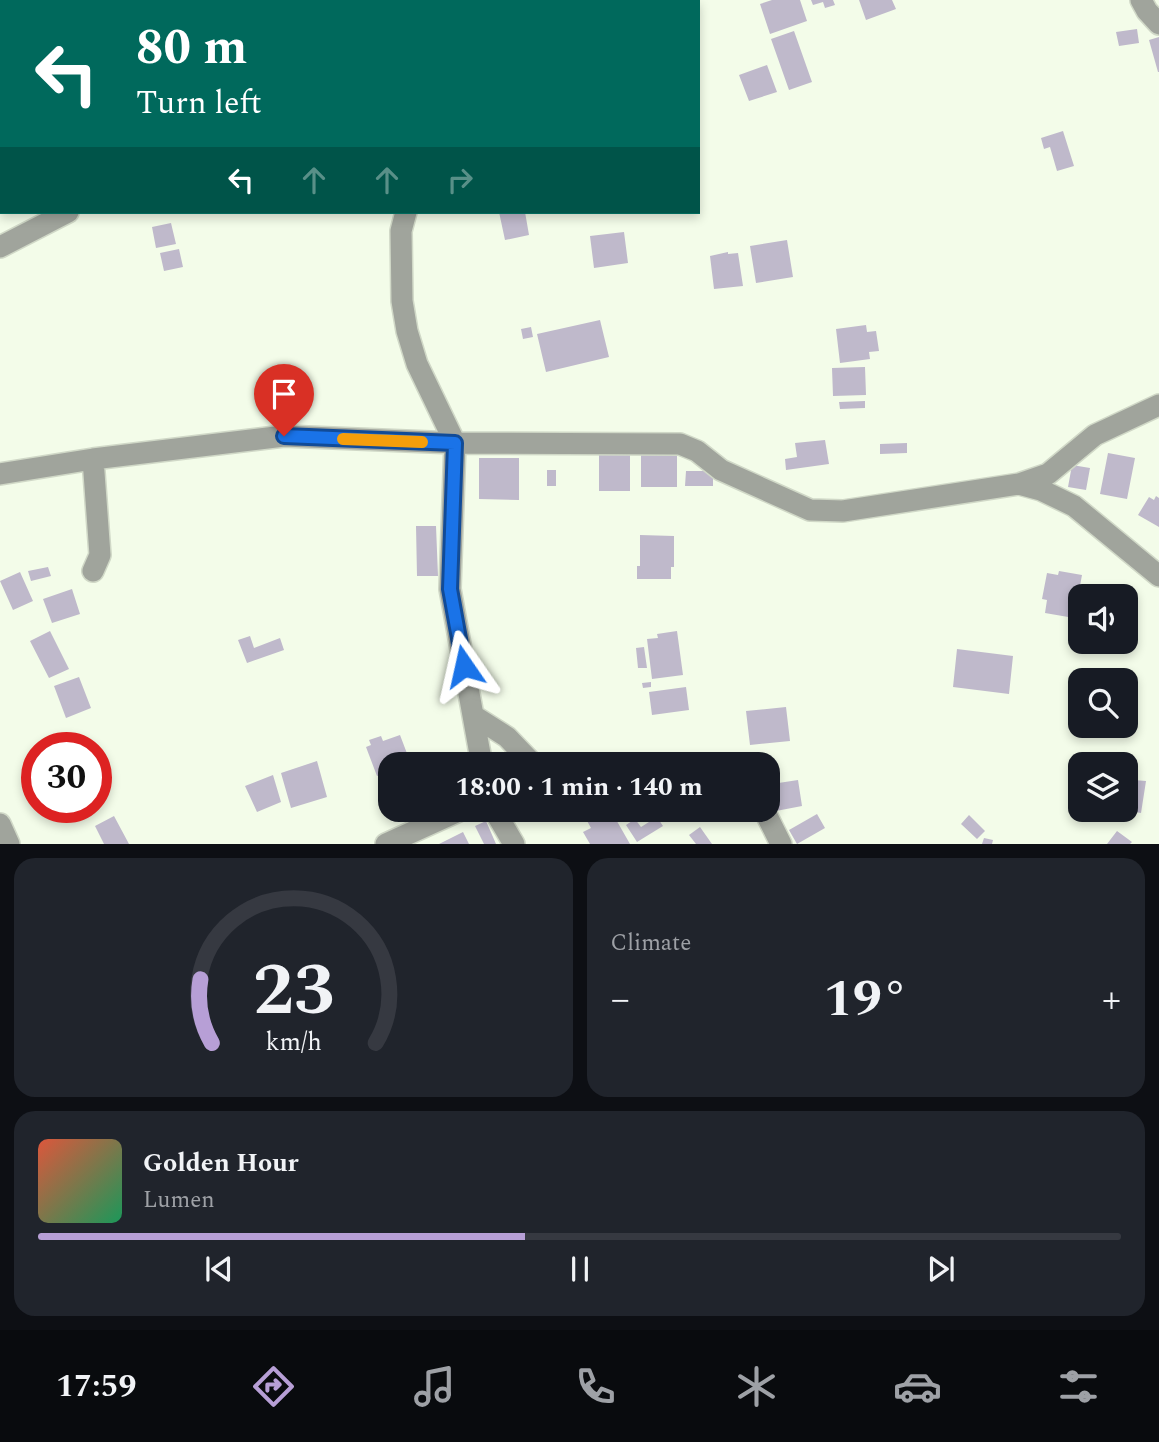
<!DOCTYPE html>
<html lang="en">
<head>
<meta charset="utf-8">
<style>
	body { margin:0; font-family:Spectral,serif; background:#20242c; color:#f1f3f6; height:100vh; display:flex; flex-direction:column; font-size:26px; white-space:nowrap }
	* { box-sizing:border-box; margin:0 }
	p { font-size:23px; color:#9ea1a6 }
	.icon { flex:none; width:38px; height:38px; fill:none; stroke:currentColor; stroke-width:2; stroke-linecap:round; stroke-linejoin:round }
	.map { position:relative; height:844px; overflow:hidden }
	.panel { display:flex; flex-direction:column; gap:14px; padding:14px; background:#0d0f14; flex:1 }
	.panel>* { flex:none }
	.guide { position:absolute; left:0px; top:0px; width:700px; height:214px; box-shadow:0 4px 10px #0003; background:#00695c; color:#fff; overflow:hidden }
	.controls { position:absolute; left:1068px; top:584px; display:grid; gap:14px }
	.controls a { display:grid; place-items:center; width:70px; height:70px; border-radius:14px; background:#171b24; box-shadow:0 4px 10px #0003; font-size:35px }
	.speed { position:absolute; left:21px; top:732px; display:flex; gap:14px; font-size:35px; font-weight:700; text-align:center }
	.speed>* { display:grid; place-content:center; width:91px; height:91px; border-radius:50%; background:#171b24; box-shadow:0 4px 10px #0003; line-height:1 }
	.speed .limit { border:10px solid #d22; background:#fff; color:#111 }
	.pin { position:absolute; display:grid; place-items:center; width:60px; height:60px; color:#fff; margin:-72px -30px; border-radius:50% 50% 50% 0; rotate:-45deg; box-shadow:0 0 7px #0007 }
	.pin .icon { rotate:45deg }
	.me { position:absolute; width:77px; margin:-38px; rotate:349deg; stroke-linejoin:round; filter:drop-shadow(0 0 5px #0008) }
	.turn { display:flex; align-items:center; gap:24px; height:147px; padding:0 21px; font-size:32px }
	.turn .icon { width:91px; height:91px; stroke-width:2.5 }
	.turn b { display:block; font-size:49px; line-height:60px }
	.lanes { display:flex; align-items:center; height:66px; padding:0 21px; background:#0003; justify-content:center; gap:35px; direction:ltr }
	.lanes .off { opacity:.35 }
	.big { font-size:52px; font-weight:700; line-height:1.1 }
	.panel .tile { flex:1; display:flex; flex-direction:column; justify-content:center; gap:10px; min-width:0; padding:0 24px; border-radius:21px; background:#20242c }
	.panel .dial { align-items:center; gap:0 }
	.dial svg { height:182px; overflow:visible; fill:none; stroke:#363941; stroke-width:7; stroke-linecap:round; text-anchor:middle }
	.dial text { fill:#f1f3f6; stroke:none }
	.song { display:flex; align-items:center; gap:21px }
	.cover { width:84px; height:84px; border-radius:10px; background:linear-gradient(135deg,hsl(10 70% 55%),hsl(150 70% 35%)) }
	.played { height:7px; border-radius:4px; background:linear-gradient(90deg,#b79fd6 45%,#363941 45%) }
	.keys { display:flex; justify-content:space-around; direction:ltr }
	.heat { display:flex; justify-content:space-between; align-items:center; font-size:38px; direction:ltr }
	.panel .tiles { flex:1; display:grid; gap:14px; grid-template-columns:1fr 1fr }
	.tile:last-child { grid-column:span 2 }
	.trip { position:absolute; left:378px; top:752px; width:402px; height:70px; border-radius:21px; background:#171b24; box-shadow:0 4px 10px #0003; font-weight:700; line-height:70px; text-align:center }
	.tabs { display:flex; height:112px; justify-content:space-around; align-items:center; background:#090b0e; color:#9ea1a6 }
	.tabs .icon { width:49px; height:49px }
	.tabs .selected { color:#b79fd6 }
	.tabs b { font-size:32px; color:#f1f3f6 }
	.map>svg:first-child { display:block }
	.building { fill:#bfb9cb }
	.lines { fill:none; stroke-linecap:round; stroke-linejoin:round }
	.minor-casing { stroke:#d0d8c7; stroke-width:24 }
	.minor { stroke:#a0a49c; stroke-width:21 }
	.route-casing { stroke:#114b97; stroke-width:18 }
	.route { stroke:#1a73e8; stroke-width:12 }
	.slow { stroke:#f59e0b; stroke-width:12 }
</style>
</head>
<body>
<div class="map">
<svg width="1159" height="844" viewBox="0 0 1159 844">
	<rect width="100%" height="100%" fill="#f3fce9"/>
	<path class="building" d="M772,0H800L807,21L770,34L760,4Z
		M811,0H833L835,5L825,8L823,2L813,5Z
		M859,0H892L896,9L866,20Z
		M1137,29L1139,43L1119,46L1116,32Z
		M794,31L812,82L789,90L771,39Z
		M1159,37V72H1158L1149,40Z
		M767,65L777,92L749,101L739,75Z
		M1063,131L1074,166L1057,171L1050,147L1044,149L1041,138Z
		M499,212H525L529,235L505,240Z
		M171,223L176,244L156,248L152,227Z
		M624,232L628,263L594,268L590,236Z
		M787,240L793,277L756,283L750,246Z
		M179,249L183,267L164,271L160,253Z
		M728,252V254L738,253L743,286L714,289L710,256Z
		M600,320L609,357L546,372L537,334Z
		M866,325L867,332L876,331L879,351L869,352L870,359L840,363L836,329Z
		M531,327L533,337L523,339L521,329Z
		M865,367L866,395L833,396L832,368Z
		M865,401V408L840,409L839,402Z
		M825,440L829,464L786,470L785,459L797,457L795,443Z
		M907,443V453L880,454V444Z
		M657,448L677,452V487H641V454H657Z
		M1108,453L1135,458L1127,499L1100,494Z
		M599,454H630V491H599Z
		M479,458H519V500L479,499Z
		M1072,465L1090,468L1086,490L1068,487Z
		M547,470H556V486H547Z
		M686,471H713V486H685Z
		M1156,496L1159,498V527L1138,515L1149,497L1154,500Z
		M416,526H436L438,576H417Z
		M640,535L674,536V567H671V579H637V566H640Z
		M48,567L51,576L31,581L28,571Z
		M1059,571L1082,575L1074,618L1045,613L1047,600L1042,599L1047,573L1058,575Z
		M20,572L33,601L13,610L0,581Z
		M72,589L80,614L52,623L43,599Z
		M50,631L69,669L49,678L30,641Z
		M677,631L683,675L652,679L647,639L658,638L657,634Z
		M250,636L254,648L280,638L284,650L247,663L238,640Z
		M644,647L647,668H638L636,648Z
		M957,649L1013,656L1009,694L953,687Z
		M79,677L91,708L66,718L54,686Z
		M651,682V687L643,688L642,683Z
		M686,687L689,710L652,715L649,692Z
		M786,707L790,741L750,745L746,711Z
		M400,735L411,764L390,765V771L377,776L366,747L371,745L369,740L381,736L383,741Z
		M317,761L327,797L291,808L281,773Z
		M273,775L281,802L257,812L245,786Z
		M798,780L802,806L776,811L772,784Z
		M1134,780L1146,781L1141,813L1129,811Z
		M601,811L606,820L614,816L630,844H590L583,832L591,828L586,819Z
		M817,814L825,828L797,844L789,830Z
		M969,815L985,831L977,839L961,824Z
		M114,816L129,844H104L95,826Z
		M657,817L663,826L637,842L626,825L635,819L641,827Z
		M486,821L496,844H484L475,826Z
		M700,827L712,844H696L689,835Z
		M1117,831L1132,842L1130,844H1107Z
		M463,832L469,844H439Z
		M984,838L993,840L992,844H982Z"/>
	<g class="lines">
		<defs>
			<path id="minor" d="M100,0L101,2
				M401,0V2
				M1141,0L1147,11L1159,24
				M467,2L470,0
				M406,212L401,231L402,301L407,331L417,364L455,443L450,589L482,765
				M0,247L68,212
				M0,474L93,459L284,436L455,443L680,444L697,451L721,470L810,510L843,511L1019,484L1041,490L1074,506L1159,576
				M1019,484L1048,474L1095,435L1159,405
				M93,571L100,555L93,459
				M474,716L507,737L534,765
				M494,810L514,844
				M764,810L781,844
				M0,824L9,844
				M386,844L461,810"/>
		</defs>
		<use href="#minor" class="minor-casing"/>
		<use href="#minor" class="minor"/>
	</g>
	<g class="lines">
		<defs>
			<path id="route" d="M284,436L455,443L450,589L464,666"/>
		</defs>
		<use href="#route" class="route-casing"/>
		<use href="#route" class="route"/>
		<path class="slow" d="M343,439L422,442"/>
	</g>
</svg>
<div class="controls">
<a><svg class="icon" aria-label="sound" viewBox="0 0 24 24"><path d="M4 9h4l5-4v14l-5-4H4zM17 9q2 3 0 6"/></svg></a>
<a><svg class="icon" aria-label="search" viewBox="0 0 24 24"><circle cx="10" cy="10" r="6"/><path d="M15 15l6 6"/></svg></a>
<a><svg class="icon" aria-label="layers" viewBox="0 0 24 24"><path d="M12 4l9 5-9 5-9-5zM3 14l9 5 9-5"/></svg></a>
</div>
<div class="speed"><div class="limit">30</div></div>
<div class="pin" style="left:284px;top:436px;background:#d93025"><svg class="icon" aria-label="arrive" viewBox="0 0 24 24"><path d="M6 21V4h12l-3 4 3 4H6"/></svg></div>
<svg class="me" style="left:464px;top:666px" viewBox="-20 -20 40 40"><path d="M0-17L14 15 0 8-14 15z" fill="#1a73e8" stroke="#fff" stroke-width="4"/></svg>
<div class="trip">18:00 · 1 min · 140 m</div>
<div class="guide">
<div class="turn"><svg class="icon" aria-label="left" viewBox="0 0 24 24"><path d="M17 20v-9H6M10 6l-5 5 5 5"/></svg><div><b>80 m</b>Turn left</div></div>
<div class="lanes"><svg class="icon" aria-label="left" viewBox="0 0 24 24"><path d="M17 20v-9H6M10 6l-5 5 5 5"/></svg><svg class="icon off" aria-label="ahead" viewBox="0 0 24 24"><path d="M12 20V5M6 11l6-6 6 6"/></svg><svg class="icon off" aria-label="ahead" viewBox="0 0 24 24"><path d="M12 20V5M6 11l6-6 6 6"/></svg><svg class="icon off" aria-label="right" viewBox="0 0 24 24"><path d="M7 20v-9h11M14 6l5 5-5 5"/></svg></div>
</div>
</div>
<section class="panel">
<div class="tiles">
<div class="tile dial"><svg viewBox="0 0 100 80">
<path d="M14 69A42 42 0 1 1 86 69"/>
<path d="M14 69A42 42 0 0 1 9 41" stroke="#b79fd6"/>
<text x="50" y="56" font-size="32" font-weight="700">23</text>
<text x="50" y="72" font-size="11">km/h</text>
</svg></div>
<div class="tile"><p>Climate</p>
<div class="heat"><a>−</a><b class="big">19°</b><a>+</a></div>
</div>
<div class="tile">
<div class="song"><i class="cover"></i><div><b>Golden Hour</b><p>Lumen</p></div></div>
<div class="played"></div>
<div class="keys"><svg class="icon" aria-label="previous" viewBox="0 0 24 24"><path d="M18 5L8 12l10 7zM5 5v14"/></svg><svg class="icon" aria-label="pause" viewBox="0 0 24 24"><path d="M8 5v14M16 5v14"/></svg><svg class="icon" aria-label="next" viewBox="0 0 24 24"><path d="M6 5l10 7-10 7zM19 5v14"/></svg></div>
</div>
</div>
</section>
<nav class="tabs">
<b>17:59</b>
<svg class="icon selected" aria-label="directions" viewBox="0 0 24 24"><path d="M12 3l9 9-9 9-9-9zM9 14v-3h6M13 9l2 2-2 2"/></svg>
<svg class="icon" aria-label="music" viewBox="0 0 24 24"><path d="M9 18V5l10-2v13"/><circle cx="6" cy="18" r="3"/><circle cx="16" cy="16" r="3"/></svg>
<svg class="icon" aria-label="phone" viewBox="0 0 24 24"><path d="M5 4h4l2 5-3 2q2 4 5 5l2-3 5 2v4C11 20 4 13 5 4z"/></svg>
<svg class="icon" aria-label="climate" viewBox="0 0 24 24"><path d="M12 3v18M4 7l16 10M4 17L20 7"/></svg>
<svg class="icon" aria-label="car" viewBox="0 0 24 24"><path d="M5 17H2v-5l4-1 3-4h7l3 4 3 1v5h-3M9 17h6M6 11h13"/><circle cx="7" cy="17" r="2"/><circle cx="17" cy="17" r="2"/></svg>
<svg class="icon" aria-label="filters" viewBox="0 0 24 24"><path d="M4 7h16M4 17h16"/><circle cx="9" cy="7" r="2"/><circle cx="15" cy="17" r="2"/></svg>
</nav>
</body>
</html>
